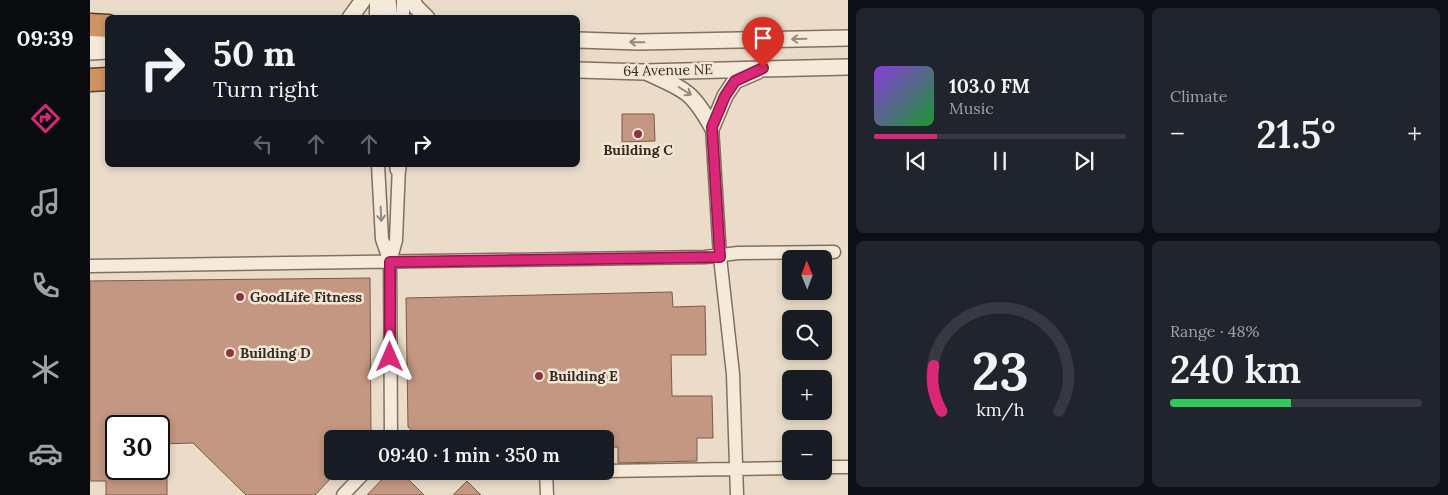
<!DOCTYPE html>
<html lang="en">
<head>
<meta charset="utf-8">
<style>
	body { margin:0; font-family:Lora,serif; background:#20242c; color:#f1f3f6; height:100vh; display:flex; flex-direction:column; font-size:19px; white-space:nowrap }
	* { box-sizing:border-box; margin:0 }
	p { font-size:16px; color:#9ea1a6 }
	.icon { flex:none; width:28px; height:28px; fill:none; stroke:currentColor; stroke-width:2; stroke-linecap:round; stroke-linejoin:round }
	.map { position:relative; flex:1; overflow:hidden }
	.panel { display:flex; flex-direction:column; gap:8px; padding:8px; background:#0d0f14; width:600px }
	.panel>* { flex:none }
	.guide { position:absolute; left:15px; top:15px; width:475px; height:152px; border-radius:8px; box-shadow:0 2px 8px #0003; background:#171b24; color:#f1f3f6; overflow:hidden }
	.needle { width:32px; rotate:359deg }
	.tools { position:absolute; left:692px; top:250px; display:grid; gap:10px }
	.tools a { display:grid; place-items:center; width:50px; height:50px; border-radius:8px; background:#171b24; box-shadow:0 2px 8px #0003; font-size:25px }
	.speed { position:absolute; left:15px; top:415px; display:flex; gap:10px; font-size:25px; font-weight:700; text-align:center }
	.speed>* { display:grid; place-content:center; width:65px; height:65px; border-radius:50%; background:#171b24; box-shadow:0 2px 8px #0003; line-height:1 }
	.speed .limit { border:2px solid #111; border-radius:8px; background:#fff; color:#111 }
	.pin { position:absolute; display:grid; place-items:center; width:42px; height:42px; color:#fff; margin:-51px -21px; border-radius:50% 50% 50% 0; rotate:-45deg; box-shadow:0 0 5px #0007 }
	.pin .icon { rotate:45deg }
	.me { position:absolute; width:55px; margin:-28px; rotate:0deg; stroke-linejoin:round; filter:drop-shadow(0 0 4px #0008) }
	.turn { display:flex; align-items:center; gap:18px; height:105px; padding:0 25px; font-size:22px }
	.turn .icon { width:65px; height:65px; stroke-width:2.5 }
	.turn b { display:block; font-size:35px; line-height:42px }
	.lanes { display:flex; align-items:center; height:48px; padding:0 25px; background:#0003; justify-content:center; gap:25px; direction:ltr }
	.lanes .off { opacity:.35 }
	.big { font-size:38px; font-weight:600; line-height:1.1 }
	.panel .tile { flex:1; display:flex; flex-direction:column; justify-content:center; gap:8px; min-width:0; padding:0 18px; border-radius:8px; background:#20242c }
	.panel .dial { align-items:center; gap:0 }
	.dial svg { height:130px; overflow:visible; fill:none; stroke:#363941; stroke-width:7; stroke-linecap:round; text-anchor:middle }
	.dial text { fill:#f1f3f6; stroke:none }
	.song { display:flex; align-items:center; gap:15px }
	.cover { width:60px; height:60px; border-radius:8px; background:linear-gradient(135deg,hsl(270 70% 55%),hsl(130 70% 35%)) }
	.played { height:5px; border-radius:2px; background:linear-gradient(90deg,#db2777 25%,#363941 25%) }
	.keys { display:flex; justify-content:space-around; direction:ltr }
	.heat { display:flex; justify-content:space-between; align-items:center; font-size:28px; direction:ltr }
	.charge { height:8px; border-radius:4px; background:linear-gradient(90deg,#34c759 48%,#363941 0) }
	.panel .tiles { flex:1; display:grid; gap:8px; grid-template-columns:repeat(2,1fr) }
	.trip { position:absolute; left:234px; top:430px; width:290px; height:50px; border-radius:8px; background:#171b24; box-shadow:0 2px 8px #0003; font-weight:600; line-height:50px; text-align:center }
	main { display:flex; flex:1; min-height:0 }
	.menu { display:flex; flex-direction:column; width:90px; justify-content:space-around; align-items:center; background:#090b0e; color:#9ea1a6 }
	.menu .icon { width:35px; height:35px }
	.menu .selected { color:#db2777 }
	.menu b { font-size:22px; color:#f1f3f6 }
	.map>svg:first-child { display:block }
	.building { fill:#c39782; stroke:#805847 }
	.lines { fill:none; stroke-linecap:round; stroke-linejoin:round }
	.minor-casing { stroke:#836f5f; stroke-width:15 }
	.tertiary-casing { stroke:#836f5f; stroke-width:18 }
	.motorway-casing { stroke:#523e32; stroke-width:25 }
	.minor { stroke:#f5eada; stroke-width:12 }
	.tertiary { stroke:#f5eada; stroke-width:15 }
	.motorway { stroke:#cf9462; stroke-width:22 }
	.oneway { stroke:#958a7e }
	.route-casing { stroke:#8e194d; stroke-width:12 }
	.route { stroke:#db2777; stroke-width:9 }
	.poi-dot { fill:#8c353e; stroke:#f2e7d6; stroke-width:2 }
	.labels { text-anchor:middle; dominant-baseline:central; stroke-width:5; stroke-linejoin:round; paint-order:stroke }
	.street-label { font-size:14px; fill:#352921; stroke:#f2e7d6 }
	.poi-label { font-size:14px; font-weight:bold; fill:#352921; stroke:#f2e7d6; text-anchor:start }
</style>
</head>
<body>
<main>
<nav class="menu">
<b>09:39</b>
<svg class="icon selected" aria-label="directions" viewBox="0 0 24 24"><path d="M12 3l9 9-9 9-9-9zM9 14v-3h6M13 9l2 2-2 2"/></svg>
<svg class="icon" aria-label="music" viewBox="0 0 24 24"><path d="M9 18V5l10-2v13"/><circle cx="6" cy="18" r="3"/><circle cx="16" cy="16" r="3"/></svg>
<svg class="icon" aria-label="phone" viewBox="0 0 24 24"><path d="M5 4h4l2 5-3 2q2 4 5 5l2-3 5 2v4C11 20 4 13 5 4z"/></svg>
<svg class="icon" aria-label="climate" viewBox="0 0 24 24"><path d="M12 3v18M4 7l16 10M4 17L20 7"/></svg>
<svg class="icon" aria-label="car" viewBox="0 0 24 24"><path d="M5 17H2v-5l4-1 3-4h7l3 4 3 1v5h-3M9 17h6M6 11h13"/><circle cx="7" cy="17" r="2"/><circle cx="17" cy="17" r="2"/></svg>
</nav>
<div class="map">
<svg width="758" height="495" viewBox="0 0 758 495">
	<rect width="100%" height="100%" fill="#eadcc8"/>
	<path class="building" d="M532,114H564L565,141L532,142Z
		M280,278L281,439H242V477L225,495H156L103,443L69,444V426H26V469H77V495H16V481H0V281Z
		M582,292L583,307L615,306L616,355H581L582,396H622L623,438H607V461L528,463V447H515V439H331L318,427L316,298Z
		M300,471H310L334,495H277Z
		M377,481L391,495H363Z"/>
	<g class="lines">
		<defs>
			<path id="minor" d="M286,0V18
				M313,0V18
				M622,127L630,257L643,374L647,495
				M288,165L292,239L300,262
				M0,266L615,257L648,253L744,252
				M301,439L300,262L306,240L309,165
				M734,467H758
				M451,471H492
				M515,471L701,468
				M456,472L457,495
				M253,495L276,471"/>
			<path id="tertiary" d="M298,0L300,18
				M322,0L326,7L337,18
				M260,18L273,0
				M0,37L18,36
				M488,40L548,42L758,38
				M0,52L18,51
				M488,70L554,72L758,67
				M558,73C595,90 601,90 622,127
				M622,127L635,96L645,81L668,71
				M308,165V169"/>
			<path id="motorway" d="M0,25L18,26
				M0,80L18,79"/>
		</defs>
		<use href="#minor" class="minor-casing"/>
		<use href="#tertiary" class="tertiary-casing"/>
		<use href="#motorway" class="motorway-casing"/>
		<use href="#minor" class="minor"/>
		<use href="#tertiary" class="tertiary"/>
		<use href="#motorway" class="motorway"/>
	</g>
	<defs><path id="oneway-shaft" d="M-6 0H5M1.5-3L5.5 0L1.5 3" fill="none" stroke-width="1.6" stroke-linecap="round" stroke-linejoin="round" transform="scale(1.25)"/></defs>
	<g class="oneway">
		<use href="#oneway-shaft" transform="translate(709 39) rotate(179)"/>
		<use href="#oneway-shaft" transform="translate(547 42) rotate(-179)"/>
		<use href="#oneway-shaft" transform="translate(595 91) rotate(32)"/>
		<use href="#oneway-shaft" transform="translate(291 214) rotate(87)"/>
	</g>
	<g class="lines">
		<defs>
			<path id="route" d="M300,357V262L630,257L622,127L635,96L645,81L673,68"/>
		</defs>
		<use href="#route" class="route-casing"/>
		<use href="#route" class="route"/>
	</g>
	<g class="poi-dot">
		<circle cx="548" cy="134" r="5"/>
		<circle cx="150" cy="297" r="5"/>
		<circle cx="140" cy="353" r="5"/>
		<circle cx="449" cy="376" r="5"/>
	</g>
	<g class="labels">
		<g class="street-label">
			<text transform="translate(578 70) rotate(-1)">64 Avenue NE</text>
		</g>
		<g class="poi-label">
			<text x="548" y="150" text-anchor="middle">Building C</text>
			<text x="160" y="297">GoodLife Fitness</text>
			<text x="150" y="353">Building D</text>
			<text x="459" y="376">Building E</text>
		</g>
	</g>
</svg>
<div class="tools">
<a><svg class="needle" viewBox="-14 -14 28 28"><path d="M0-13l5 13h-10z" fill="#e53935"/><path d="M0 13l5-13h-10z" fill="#9ea1a6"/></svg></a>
<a><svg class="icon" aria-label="search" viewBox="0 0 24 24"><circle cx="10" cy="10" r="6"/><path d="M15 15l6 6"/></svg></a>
<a>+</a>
<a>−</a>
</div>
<div class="speed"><div class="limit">30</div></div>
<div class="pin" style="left:673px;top:68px;background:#d93025"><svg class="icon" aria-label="arrive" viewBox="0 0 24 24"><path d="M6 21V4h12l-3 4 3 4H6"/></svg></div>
<svg class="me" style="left:300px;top:357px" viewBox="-20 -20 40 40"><path d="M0-17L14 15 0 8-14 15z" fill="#db2777" stroke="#fff" stroke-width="4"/></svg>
<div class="trip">09:40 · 1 min · 350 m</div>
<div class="guide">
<div class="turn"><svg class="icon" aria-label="right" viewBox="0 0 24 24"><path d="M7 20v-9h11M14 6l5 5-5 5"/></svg><div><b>50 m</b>Turn right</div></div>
<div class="lanes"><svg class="icon off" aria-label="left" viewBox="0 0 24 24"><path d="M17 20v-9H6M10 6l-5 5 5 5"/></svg><svg class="icon off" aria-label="ahead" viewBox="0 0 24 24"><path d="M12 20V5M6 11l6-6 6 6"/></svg><svg class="icon off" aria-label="ahead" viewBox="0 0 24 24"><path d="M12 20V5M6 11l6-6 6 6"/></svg><svg class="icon" aria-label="right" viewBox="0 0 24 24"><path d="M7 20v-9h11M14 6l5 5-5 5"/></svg></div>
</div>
</div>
<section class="panel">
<div class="tiles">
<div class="tile">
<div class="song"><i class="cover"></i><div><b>103.0 FM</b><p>Music</p></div></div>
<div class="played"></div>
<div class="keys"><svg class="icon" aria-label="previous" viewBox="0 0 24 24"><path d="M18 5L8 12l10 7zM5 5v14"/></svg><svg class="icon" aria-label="pause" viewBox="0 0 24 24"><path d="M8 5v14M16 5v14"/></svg><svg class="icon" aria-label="next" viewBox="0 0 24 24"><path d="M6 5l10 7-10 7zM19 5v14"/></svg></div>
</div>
<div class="tile"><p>Climate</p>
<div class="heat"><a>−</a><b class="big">21.5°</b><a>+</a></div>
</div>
<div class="tile dial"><svg viewBox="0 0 100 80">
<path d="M14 69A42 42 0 1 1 86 69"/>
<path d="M14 69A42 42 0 0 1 9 41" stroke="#db2777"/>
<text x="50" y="56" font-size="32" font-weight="700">23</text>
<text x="50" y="72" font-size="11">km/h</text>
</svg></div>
<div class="tile"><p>Range · 48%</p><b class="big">240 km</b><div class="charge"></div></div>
</div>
</section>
</main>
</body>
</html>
